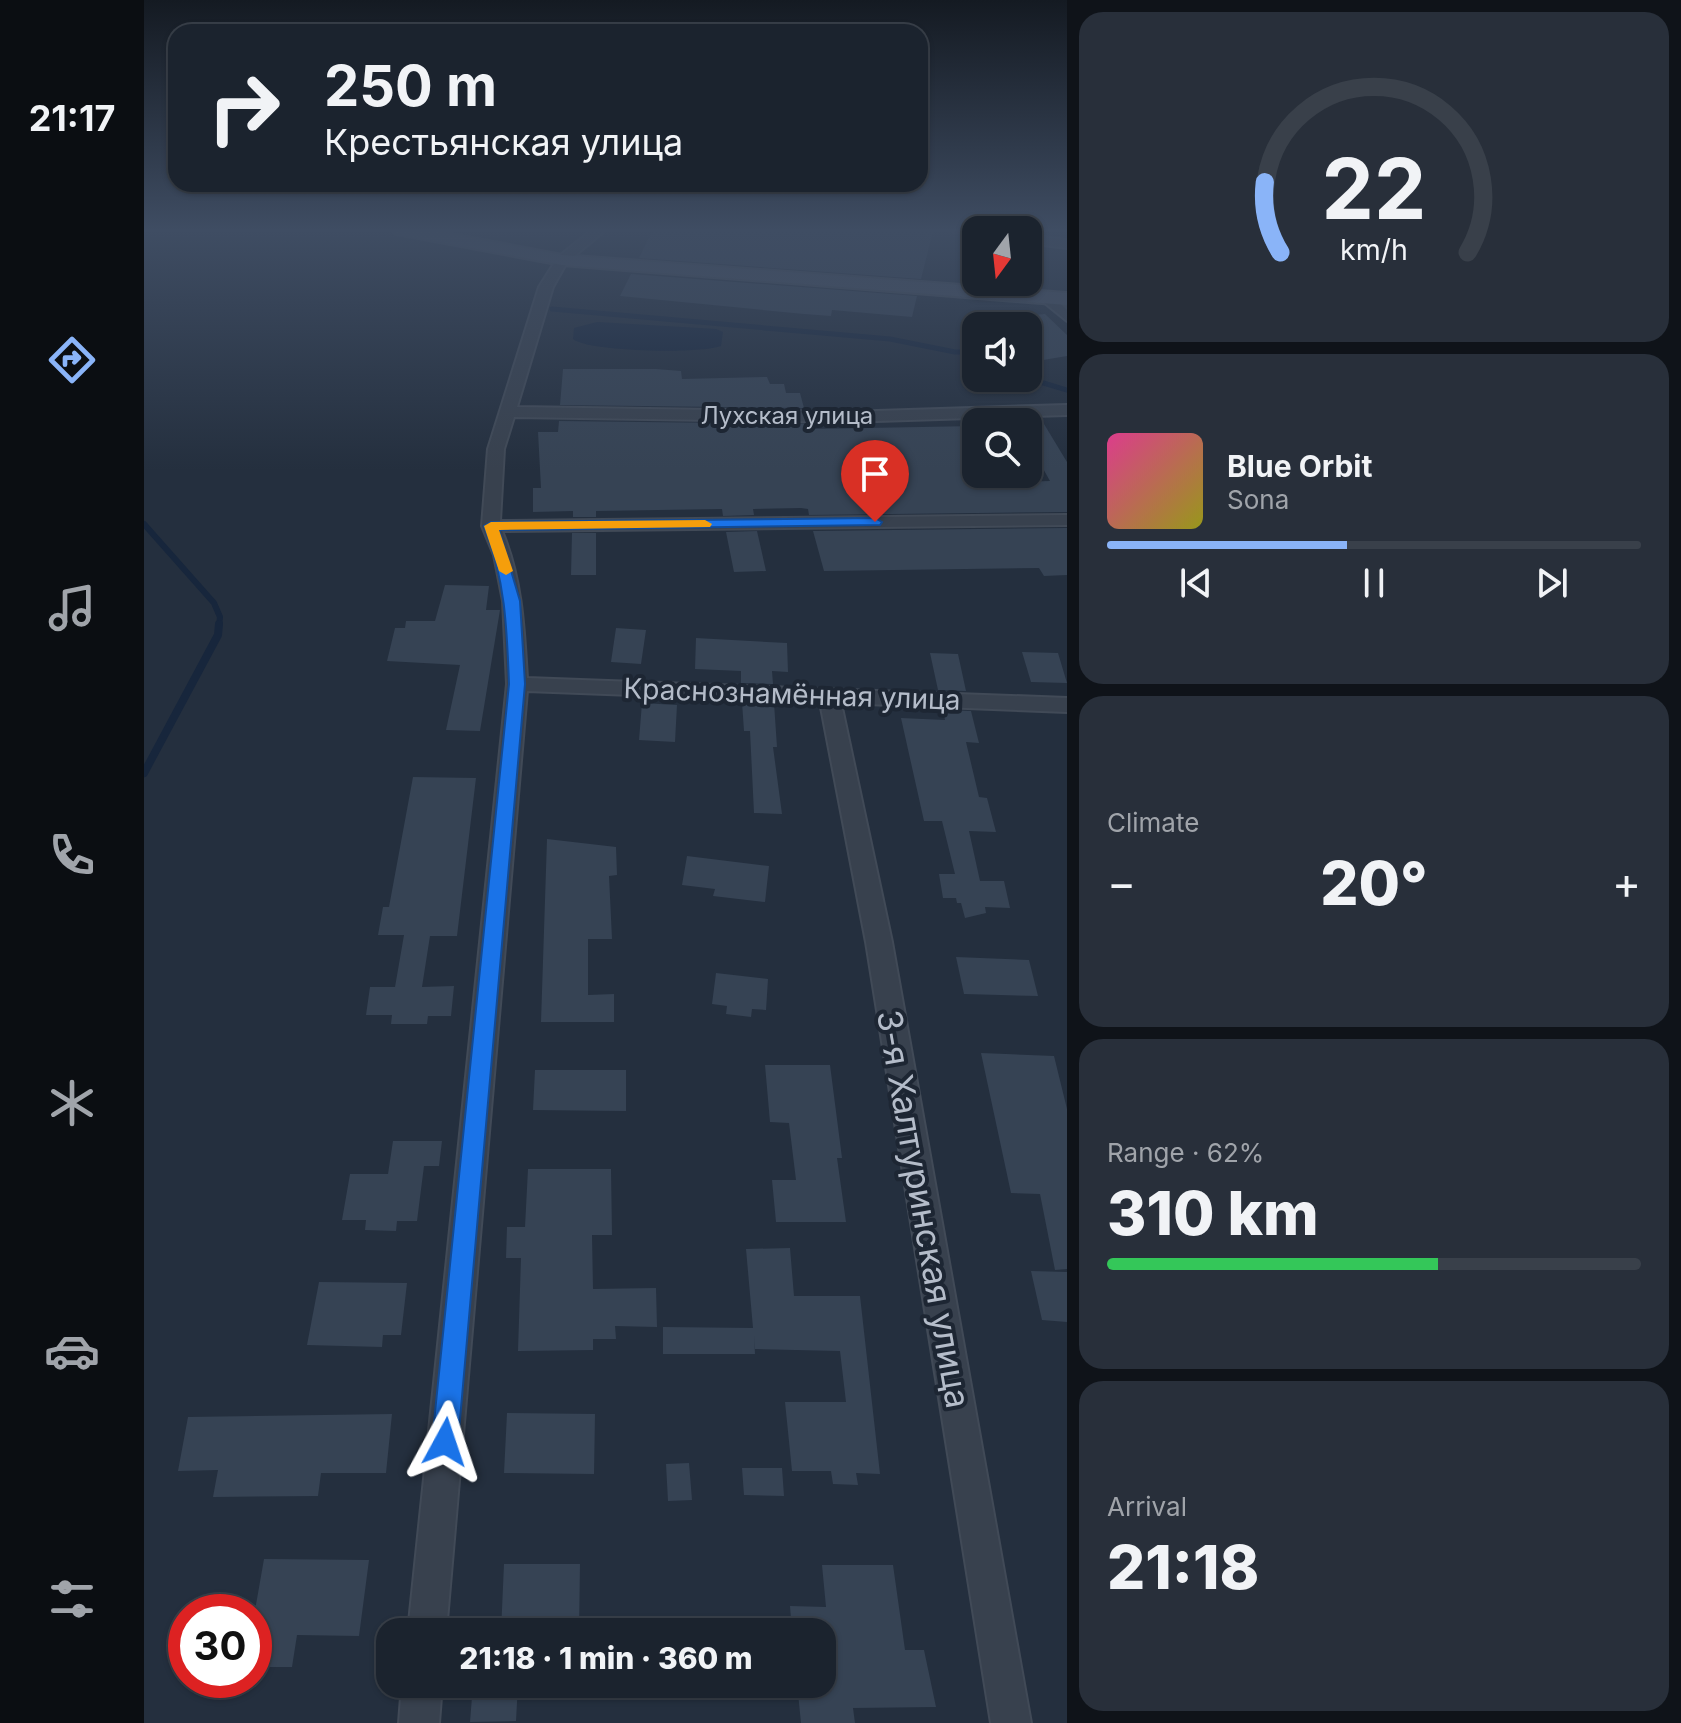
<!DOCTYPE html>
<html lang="en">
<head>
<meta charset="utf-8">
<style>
	body { margin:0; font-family:Inter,sans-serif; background:#282f3a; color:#f1f3f6; height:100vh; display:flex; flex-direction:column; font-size:30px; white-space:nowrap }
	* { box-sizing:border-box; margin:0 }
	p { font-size:26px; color:#a0a4aa }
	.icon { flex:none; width:44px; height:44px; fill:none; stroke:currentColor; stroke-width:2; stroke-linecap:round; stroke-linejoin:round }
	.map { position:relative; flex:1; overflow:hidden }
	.side { display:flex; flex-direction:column; gap:12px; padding:12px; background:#0f1319; width:614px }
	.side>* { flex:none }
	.guide { position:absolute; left:24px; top:24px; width:760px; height:168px; border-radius:24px; box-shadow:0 2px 6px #0004,0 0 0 2px #39404a; background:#1b232e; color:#f1f3f6; overflow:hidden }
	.needle { width:52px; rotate:195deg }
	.controls { position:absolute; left:818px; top:216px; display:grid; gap:16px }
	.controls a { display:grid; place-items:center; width:80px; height:80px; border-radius:16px; background:#1b232e; box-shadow:0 2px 6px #0004,0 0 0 2px #39404a; font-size:40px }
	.speed { position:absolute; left:24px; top:1594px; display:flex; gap:16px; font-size:40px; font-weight:700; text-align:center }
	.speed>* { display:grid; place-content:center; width:104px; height:104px; border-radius:50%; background:#1b232e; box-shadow:0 2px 6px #0004,0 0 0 2px #39404a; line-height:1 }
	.speed .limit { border:12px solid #d22; background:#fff; color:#111 }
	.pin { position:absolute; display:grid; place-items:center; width:68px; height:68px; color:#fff; margin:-82px -34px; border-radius:50% 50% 50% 0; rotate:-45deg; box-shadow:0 0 8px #0007 }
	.pin .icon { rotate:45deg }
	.me { position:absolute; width:88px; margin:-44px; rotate:5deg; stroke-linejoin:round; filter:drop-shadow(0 0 6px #0008) }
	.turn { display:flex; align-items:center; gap:28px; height:168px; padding:0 24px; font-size:36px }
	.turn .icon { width:104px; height:104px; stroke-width:2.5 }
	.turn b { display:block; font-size:56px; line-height:68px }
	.big { font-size:60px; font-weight:800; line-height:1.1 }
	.side .card { flex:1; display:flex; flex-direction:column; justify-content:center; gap:12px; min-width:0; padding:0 28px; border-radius:24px; background:#282f3a }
	.side .dial { align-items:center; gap:0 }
	.dial svg { height:208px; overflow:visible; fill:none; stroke:#39404a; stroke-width:7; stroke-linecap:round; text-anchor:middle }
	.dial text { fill:#f1f3f6; stroke:none }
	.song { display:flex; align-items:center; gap:24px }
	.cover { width:96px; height:96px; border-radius:12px; background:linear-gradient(135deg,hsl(330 70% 55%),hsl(60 70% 35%)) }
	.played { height:8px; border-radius:4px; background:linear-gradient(90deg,#8ab4f8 45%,#39404a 45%) }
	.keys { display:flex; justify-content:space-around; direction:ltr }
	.heat { display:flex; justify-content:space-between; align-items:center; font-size:44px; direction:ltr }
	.charge { height:12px; border-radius:6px; background:linear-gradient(90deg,#34c759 62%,#39404a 0) }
	.trip { position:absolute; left:232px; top:1618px; width:460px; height:80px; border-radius:24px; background:#1b232e; box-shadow:0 2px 6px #0004,0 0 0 2px #39404a; font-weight:800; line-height:80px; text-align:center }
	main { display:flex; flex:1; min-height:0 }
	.tab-bar { display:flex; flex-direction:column; width:144px; justify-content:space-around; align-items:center; background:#0b0e12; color:#a0a4aa }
	.tab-bar .icon { width:56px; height:56px }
	.tab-bar .on { color:#8ab4f8 }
	.tab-bar b { font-size:36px; color:#f1f3f6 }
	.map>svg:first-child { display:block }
	.water { fill:#17263c }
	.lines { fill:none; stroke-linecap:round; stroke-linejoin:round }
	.stream-far2 { stroke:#17263c; stroke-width:5 }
	.stream-far1 { stroke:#17263c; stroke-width:6 }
	.stream { stroke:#17263c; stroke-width:8 }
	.building { fill:#364354 }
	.street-casing { stroke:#414a57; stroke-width:4 }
	.secondary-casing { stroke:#414a57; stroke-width:4 }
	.street { fill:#38414e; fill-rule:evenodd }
	.secondary { fill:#465061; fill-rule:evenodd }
	.route { fill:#1a73e8; stroke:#114b97; stroke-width:2 }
	.slow { fill:#f59e0b }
	.labels { text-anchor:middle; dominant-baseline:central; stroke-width:8; stroke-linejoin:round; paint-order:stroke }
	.far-street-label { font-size:24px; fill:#b4bcc9; stroke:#1d2633 }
	.street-label { font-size:28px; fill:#b4bcc9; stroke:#1d2633 }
	.near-street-label { font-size:34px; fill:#b4bcc9; stroke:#1d2633 }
</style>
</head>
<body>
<main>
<nav class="tab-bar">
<b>21:17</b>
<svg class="icon on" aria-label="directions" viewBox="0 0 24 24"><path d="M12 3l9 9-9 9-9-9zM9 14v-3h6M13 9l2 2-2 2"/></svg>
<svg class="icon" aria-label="music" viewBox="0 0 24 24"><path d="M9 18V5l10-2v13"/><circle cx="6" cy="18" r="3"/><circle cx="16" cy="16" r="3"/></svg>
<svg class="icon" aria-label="phone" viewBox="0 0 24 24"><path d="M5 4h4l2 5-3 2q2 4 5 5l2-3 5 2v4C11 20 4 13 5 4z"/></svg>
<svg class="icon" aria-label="climate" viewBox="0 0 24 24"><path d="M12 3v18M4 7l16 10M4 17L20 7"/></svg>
<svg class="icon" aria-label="car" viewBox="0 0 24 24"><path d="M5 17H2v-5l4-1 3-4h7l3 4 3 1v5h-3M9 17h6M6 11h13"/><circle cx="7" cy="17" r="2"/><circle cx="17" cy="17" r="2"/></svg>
<svg class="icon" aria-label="filters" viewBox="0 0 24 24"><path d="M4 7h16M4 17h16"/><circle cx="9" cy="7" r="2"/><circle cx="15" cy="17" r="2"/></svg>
</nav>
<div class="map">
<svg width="923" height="1723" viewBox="0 0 923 1723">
	<rect width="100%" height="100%" fill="#242f3e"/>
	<path class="water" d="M453,322L572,329L579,332L577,346C556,354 445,352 429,339L430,328Z"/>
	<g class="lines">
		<path class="stream-far2" d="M408,309L746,339L811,352H832
			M883,378L923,390"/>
		<path class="stream-far1" d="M0,524L70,603L76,617L75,626"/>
		<path class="stream" d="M0,773L74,635L75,624"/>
	</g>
	<path class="building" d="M509,229H772L789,231L777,279L495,258Z
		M487,274L773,296L768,317L688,310L687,316L660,314L476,296Z
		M901,314L923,335V356L899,360L884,350V326H851L841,319Z
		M419,369H512L537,371L538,379L623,377L626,384H640L642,393H656L660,408L416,405Z
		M897,419L923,462V512L665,515L664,509L657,508L609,509L610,515L579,516L578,509L452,511V517H429V511L389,512V488H397L394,432H414L415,421L664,424L666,429L832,426V483L906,481L884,442V422L871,420Z
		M923,528V575L900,576L895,568L680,571L669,531Z
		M613,531L622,571L590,572L582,532Z
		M428,533H452V575H427Z
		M301,585L345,586L342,610H356L336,731L302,730L316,665L243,661L251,628H261L262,621H291Z
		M472,628L502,630L497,664L467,662Z
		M552,638L643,643L644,672L628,671L629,684L597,683V671L551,669Z
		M878,652L914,653L923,683L887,682Z
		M786,653L814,654L822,691L794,690Z
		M598,702L630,703L633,747H629L638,814L610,813L606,731H600Z
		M498,703L533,705L531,742L495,740Z
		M799,710L827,711L835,743L822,742L835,797L843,798L852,832L825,831L836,881H860L866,908L841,907L842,913L821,918L817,903H813L812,898H799L795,874H811L798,821H780L757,718L801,720Z
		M269,777L332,778L313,936H286L278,987L310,986L307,1016H284L283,1024H247L248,1015H222L226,987H251L260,935H234L239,907H245Z
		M403,839L472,847L473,875L465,876L468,939H444V995L470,994V1022H397Z
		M543,856L625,866L621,902L569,896L571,889L538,885Z
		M812,957L885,960L894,996L820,994Z
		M572,973L624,979L622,1010L608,1009L607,1017L582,1014L583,1006L568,1004Z
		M837,1053L910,1056L923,1109V1269L911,1270L896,1194L867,1193Z
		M621,1065H686L698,1158H693L702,1222H632L628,1180H652L645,1123L626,1122Z
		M391,1070H482V1111L389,1110Z
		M249,1141H298L295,1166H280L273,1221H253L252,1231L221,1230L222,1220H198L206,1174H244Z
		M384,1169H467L468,1235H448L449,1289L512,1288L513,1327L471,1326L472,1339H449V1350L374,1351L377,1258H362L363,1227H381Z
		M646,1248L650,1296H716L736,1474L712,1473L714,1485L689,1484L687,1471H648L641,1402H702L696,1351L611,1349L610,1335L611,1354H519V1327L609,1328L602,1249Z
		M887,1271L923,1272V1322L898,1320Z
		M175,1282L263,1283L257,1335H239L238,1347L163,1345Z
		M363,1413L451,1414L450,1474L360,1473Z
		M248,1414L242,1473H177L174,1496L69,1497L74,1470L34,1471L44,1417Z
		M545,1463L548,1500L524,1501L522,1464Z
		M598,1468H638L640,1496L600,1495Z
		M120,1559L225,1560L215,1636L153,1635L148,1667H110V1616Z
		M360,1564H436L435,1632H357Z
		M678,1565H749L761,1650H780L792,1707L709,1708L711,1723H657L654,1693H678V1632H648L646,1606L682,1607Z
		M329,1684H374L372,1721L326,1722Z"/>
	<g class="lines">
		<defs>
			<path id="street" d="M449,229H463L423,262L409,287L373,407L702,412L923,405V415L702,422L370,417L360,449L356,521L923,515V525L358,531C378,579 380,627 383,678L923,698V712L697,703L748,942L887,1723H847L722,942L676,702L383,691L302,1632H264L363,684L359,601L350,555L338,526L344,449L395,287L414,257Z
				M799,229H835L837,230H832V236Z
				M884,235L923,240V248L884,243Z
				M897,294H907L923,310V321L897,300Z
				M258,1684H298L295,1723H255Z"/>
			<path id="secondary" d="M245,229H281L418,255L923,293V305L418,265L253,234Z"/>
		</defs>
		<use href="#street" class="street-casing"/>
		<use href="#secondary" class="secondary-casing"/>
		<use href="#street" class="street"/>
		<use href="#secondary" class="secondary"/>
	</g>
	<linearGradient id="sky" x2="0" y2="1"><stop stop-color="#141a22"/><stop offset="0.49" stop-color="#3f4d63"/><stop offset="1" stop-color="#3f4d63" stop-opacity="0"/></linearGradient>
	<rect width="923" height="470" fill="url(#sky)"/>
	<path class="route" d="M731,518L738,522L736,525L355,530L376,601L381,684L314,1442L311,1452L301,1456L292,1452L288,1442L365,684C363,628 361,578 340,526L347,522Z"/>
	<path class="slow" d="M561,520L568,524L566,527L355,530L369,571L362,575L355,571L340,526L347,522Z"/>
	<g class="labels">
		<g class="far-street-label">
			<text x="643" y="415">Лухская улица</text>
		</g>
		<g class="street-label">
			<text transform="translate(648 694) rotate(2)">Краснознамённая улица</text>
		</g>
		<g class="near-street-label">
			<text transform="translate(780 1209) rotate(80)">3-я Халтуринская улица</text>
		</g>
	</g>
</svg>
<div class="controls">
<a><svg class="needle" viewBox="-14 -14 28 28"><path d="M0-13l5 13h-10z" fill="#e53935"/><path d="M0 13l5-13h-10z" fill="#a0a4aa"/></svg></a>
<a><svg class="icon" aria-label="sound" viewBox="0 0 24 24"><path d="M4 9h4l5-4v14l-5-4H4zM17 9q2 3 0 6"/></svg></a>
<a><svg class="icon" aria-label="search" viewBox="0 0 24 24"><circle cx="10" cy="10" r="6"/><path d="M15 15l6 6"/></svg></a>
</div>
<div class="speed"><div class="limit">30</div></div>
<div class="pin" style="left:731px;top:522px;background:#d93025"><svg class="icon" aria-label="arrive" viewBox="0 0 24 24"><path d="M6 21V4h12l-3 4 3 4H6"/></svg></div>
<svg class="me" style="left:301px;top:1442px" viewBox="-20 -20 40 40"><path d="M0-17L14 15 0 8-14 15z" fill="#1a73e8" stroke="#fff" stroke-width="4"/></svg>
<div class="trip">21:18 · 1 min · 360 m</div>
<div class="guide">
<div class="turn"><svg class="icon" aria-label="right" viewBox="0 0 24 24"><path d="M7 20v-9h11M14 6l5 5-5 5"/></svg><div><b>250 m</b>Крестьянская улица</div></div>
</div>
</div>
<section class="side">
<div class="card dial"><svg viewBox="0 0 100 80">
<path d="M14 69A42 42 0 1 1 86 69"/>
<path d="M14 69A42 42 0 0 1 8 42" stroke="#8ab4f8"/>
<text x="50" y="56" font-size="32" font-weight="700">22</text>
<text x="50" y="72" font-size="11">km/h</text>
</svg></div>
<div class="card">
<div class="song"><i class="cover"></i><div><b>Blue Orbit</b><p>Sona</p></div></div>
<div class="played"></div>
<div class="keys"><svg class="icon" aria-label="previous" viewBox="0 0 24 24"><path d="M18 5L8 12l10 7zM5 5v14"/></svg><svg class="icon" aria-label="pause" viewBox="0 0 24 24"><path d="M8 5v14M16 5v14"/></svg><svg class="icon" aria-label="next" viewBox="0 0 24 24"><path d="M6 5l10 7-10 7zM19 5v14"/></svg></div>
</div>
<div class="card"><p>Climate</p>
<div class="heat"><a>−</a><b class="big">20°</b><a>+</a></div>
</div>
<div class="card"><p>Range · 62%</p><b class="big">310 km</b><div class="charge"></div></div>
<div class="card"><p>Arrival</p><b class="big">21:18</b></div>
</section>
</main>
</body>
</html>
